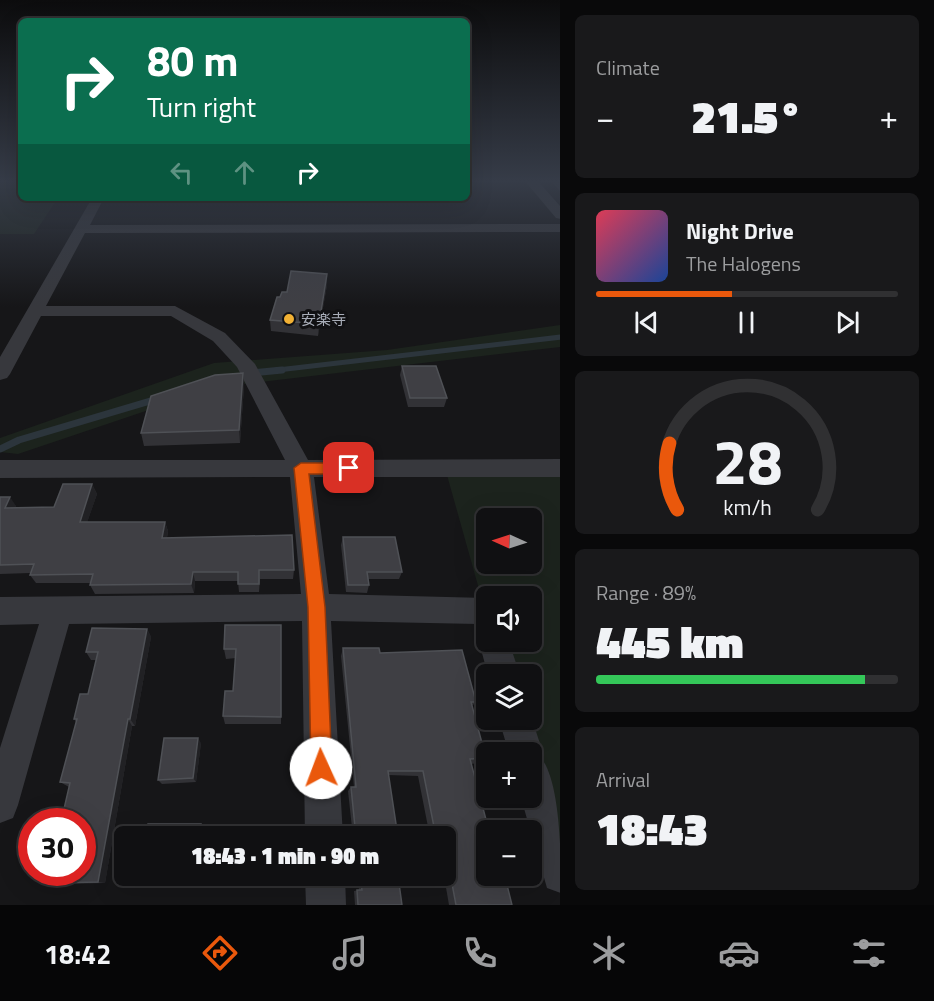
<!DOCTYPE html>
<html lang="en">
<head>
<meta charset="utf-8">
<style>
	body { margin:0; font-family:"Titillium Web","Noto Sans JP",sans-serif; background:#19191b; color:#f1f3f6; height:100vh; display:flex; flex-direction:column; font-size:22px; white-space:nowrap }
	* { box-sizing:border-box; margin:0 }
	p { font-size:20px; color:#9c9d9f }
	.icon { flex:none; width:33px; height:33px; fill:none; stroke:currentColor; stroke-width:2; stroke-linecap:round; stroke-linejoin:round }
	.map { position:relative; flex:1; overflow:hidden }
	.sheet { display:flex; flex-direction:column; gap:15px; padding:15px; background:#09090a; width:374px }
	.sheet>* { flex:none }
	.guide { position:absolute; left:18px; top:18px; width:452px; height:183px; border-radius:9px; box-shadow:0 6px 24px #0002,0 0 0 2px #303032; background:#0b6e4f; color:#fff; overflow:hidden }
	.needle { width:39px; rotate:273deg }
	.buttons { position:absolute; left:476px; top:508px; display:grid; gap:12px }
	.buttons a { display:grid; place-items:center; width:66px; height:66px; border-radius:9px; background:#101012; box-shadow:0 6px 24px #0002,0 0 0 2px #303032; font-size:30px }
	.speed { position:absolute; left:18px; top:808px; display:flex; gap:12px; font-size:30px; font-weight:700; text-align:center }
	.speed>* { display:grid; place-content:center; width:78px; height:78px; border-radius:50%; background:#101012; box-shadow:0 6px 24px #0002,0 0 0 2px #303032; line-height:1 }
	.speed .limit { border:9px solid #d22; background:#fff; color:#111 }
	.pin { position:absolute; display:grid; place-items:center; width:51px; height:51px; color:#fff; margin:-26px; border-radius:12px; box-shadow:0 3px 9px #0006 }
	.me { position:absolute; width:66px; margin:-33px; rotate:358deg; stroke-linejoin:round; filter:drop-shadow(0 0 4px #0008) }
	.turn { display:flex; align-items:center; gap:21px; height:126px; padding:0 30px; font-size:27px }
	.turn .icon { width:78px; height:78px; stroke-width:2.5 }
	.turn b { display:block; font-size:42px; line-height:51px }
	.lanes { display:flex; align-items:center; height:57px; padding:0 30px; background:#0003; justify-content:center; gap:30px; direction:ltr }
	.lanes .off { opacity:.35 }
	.big { font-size:45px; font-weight:800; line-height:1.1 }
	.sheet .card { flex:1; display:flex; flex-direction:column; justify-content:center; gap:9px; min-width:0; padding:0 21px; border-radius:9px; background:#19191b }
	.sheet .dial { align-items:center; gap:0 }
	.dial svg { height:156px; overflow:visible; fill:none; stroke:#303032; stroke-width:7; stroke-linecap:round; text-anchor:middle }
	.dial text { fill:#f1f3f6; stroke:none }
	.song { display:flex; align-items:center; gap:18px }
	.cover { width:72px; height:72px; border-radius:9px; background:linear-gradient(135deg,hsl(350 70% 55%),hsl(220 70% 35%)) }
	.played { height:6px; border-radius:3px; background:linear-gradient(90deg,#ea580c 45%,#303032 45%) }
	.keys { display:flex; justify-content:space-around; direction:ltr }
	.heat { display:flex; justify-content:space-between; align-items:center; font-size:33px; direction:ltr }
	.charge { height:9px; border-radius:4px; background:linear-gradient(90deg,#34c759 89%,#303032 0) }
	.trip { position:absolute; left:114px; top:826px; width:342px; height:60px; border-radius:9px; background:#101012; box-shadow:0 6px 24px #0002,0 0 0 2px #303032; font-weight:800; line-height:60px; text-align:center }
	.menu { display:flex; height:96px; justify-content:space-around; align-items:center; background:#060607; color:#9c9d9f }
	.menu .icon { width:42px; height:42px }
	.menu .active { color:#ea580c }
	.menu b { font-size:27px; color:#f1f3f6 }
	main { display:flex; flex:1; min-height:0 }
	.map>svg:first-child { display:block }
	.green { fill:#1c231d; fill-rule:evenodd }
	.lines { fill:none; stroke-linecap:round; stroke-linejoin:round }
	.stream-far1 { stroke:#2c353c; stroke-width:5 }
	.stream { stroke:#2c353c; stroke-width:7 }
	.minor { fill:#37383d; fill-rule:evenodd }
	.wall { fill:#323236 }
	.shaded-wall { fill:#212124 }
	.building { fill:#3f3f44; stroke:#4f5156; stroke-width:1.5 }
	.route { fill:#ea580c; stroke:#983908; stroke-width:1.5 }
	.poi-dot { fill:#f2b134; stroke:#111113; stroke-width:2 }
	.labels { text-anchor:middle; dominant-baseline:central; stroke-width:6; stroke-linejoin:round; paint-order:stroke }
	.far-poi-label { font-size:15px; fill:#a8adb8; stroke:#111113; text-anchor:start }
</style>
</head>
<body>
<main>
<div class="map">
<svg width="561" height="905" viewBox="0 0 561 905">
	<rect width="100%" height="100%" fill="#161618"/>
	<path class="green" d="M0,180H21V198H58L34,234H0Z
		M560,325V347L217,387L18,454L0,452V438L214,363L387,350Z
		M560,467V874L531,753V675H504L494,642H531V597H486V614L445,468ZM486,519H531V564H486Z"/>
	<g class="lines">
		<path class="stream-far1" d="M269,371L561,337"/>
		<path class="stream" d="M252,373L282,370
			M0,449L19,440L157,399"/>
		<path class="minor" d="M524,180H537L561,207V219L556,218Z
			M92,198H104L90,225L561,224V232L85,233L46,306H175L225,333L255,364L308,460L561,459V477H314L329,594L486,598V628L478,624L331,621L343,837H305L302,621L69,624L18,805L13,818L0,823V748L39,624L0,625V597L301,594L290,477L0,478V460H285L237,367L213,341L171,316H41L10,374L7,378L0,380V357Z
			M486,630V642H509L520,675H488L479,642Z
			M531,716L543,753L541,758C561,782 561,860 561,893L547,888L521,798H531V753H509L499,720H531Z
			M305,876H345L346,905H306Z"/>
	</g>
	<path class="wall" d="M550,180H561V192Z
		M327,285L318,336L271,331L270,320L280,297L287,292Z
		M402,366L447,398L444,407H408L400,375Z
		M243,373L244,386L240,443L144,446L141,433Z
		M92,484L97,494L87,522H165L168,531L167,538L294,570L293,579H260L259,592H239L238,581H195L194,593L95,594L90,585L91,583H36L30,575V573L0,574V497L16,506L15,508L54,507Z
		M343,537L402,572L399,579H368L369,585L367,593L346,592L341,545Z
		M281,625V724H225L223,716L233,691L236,658L226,659L224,649Z
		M147,629L151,637L135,726H132L105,883L56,884L48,883L69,787L60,782L76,722L74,719L88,694L96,660H91L86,652Z
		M343,648L380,653L476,702L472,706L486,758L479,763L471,764L486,876L512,905H449L444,876H446V837H430L418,776L388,775L398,837H353L348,791L351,787H354L341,656Z
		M201,743L196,782L162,784L158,780Z
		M357,876H398L402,905H355L354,891L359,890Z"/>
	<path class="shaded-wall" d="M327,274V285L318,336L319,324Z
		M243,373L244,386L240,443L239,430Z
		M92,484L97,494L84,532L80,522Z
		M10,497L16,506L11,517L5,508Z
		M165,522L168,531L165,547L162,538Z
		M193,572L195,581L194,593L191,584Z
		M147,629L151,637L135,726L130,719Z
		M128,719L132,726L105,883L98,882Z
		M198,738L201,743L196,782L193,778Z
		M201,824L203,827V837H200Z"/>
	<path class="building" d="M291,271L327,274L319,324L270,320L277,297H280L282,292H287Z
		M402,366H436L447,398H410Z
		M243,373L239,430L141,433L151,396L215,375Z
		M63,484H92L80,522H165L162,538L292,535L294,570H259V584H238V572H193L191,584L90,585L93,574L30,575L34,564L0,565V497H10L5,508L54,507Z
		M343,537H395L402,572H367L369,585H348Z
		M225,625H281V717L223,716L225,691H233L236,649H224Z
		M92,628L147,629L130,719H128L98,882L48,883L50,873H82V822H61L70,783L60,782L77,719H74L80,694H88L98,652H86Z
		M343,648H379L380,653L462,650L476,702H471L486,758L470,759L489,831H486V876L505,877L512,905H456L447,857H446V837H436L423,771H388L398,837H356L351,787H356Z
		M164,738H198L193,778L158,780Z
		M148,824H201L200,837H147Z
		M360,876H398L402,905H358L357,890H362Z"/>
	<linearGradient id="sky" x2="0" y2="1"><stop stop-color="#0c0c0d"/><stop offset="0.59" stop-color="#363c48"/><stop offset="1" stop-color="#363c48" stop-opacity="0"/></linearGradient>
	<rect width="561" height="307" fill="url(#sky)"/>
	<path class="route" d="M301,463H349L356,468L349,474H309L325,607L332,768L329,775L321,779L314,775L311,768L308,607L294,468Z"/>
	<circle class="poi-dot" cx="289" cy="319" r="6"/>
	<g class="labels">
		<g class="far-poi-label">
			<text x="301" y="319">安楽寺</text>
		</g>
	</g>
</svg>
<div class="buttons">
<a><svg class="needle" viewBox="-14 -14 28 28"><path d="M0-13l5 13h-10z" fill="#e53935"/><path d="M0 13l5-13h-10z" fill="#9c9d9f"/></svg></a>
<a><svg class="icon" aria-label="sound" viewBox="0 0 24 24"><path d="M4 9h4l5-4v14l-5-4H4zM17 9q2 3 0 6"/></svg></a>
<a><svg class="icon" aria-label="layers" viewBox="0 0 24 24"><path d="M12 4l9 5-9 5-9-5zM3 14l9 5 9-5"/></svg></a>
<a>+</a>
<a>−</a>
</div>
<div class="speed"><div class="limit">30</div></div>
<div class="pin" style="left:349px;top:468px;background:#d93025"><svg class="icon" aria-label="arrive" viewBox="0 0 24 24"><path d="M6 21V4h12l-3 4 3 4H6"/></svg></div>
<svg class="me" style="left:321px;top:768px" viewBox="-20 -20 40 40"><circle r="19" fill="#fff"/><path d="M0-13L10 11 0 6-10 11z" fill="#ea580c"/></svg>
<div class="trip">18:43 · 1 min · 90 m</div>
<div class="guide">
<div class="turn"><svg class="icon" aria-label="right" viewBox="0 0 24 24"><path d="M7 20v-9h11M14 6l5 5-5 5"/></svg><div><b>80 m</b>Turn right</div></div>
<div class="lanes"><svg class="icon off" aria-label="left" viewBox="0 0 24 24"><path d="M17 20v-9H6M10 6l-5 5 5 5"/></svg><svg class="icon off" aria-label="ahead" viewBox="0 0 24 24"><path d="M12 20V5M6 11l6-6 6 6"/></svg><svg class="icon" aria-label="right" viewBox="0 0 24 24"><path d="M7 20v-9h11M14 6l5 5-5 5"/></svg></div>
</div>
</div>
<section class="sheet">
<div class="card"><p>Climate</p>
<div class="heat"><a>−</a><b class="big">21.5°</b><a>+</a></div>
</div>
<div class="card">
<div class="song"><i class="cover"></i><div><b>Night Drive</b><p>The Halogens</p></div></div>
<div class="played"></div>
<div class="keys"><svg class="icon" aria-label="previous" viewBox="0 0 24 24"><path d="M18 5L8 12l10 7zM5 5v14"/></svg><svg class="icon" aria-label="pause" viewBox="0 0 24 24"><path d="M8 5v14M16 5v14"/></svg><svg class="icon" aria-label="next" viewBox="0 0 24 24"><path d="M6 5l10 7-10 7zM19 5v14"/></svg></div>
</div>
<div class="card dial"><svg viewBox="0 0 100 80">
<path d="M14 69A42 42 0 1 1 86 69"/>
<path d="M14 69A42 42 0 0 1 10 35" stroke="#ea580c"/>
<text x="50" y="56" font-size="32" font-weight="700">28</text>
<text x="50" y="72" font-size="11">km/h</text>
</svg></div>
<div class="card"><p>Range · 89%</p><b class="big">445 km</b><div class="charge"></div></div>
<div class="card"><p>Arrival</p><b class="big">18:43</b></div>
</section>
</main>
<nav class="menu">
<b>18:42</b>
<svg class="icon active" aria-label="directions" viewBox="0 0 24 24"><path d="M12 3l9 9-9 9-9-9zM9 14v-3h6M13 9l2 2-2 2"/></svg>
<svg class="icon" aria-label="music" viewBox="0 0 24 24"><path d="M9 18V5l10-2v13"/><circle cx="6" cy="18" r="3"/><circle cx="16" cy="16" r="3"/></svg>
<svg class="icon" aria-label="phone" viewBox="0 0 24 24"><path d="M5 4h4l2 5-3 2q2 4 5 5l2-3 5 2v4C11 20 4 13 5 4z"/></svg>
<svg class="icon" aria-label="climate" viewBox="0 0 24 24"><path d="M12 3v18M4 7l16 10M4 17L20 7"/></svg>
<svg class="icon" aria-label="car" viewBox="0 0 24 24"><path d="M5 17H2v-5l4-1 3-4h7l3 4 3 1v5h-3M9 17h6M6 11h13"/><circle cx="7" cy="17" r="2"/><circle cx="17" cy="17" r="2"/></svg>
<svg class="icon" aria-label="filters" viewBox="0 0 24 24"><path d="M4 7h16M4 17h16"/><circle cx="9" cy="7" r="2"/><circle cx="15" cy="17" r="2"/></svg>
</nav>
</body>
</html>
